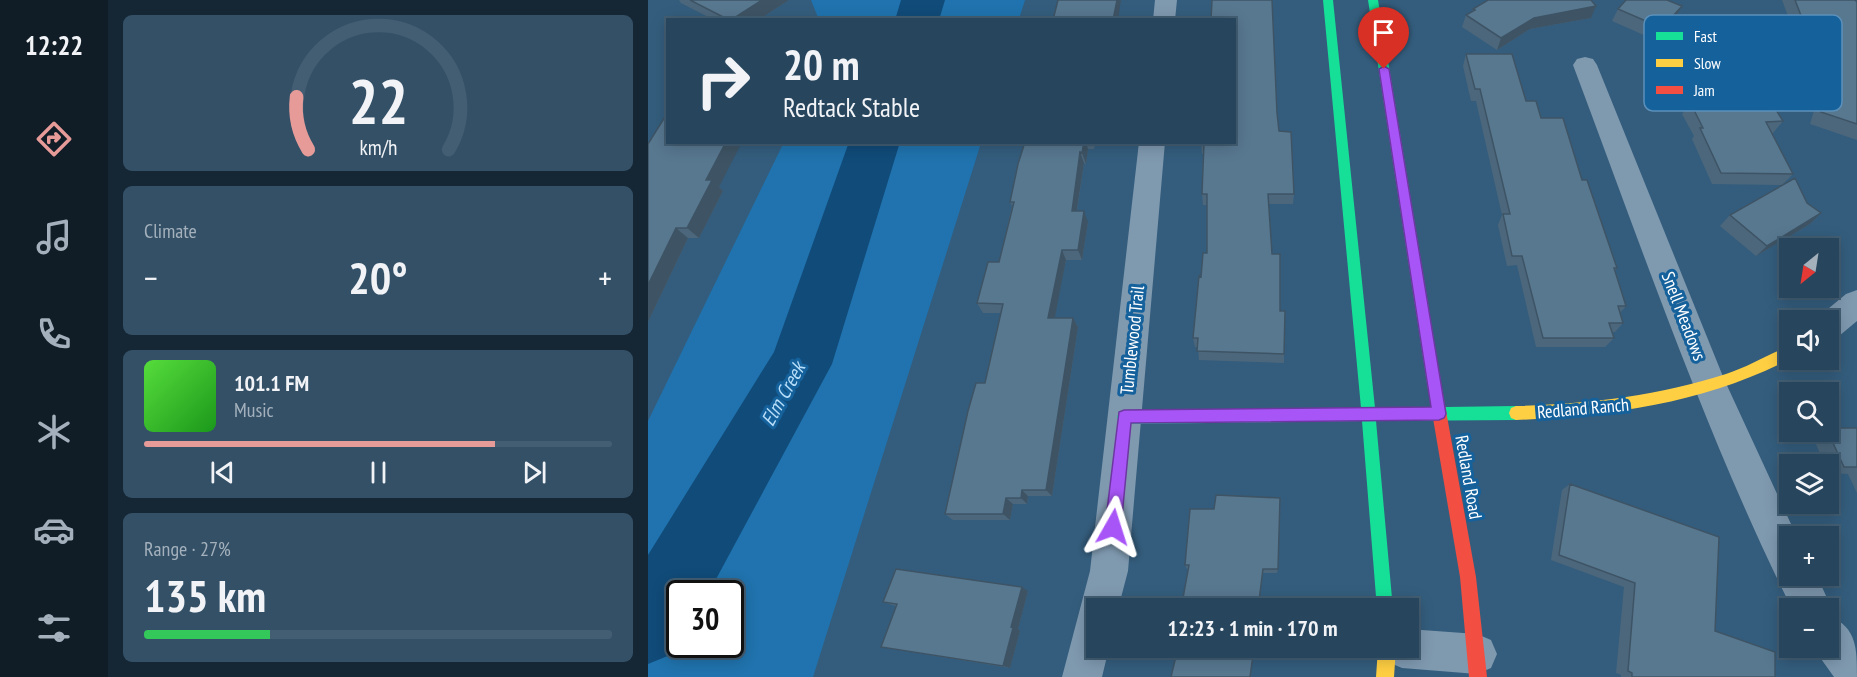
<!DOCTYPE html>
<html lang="en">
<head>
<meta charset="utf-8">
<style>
	body { margin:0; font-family:"PT Sans Narrow",sans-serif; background:#335067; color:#f1f3f6; height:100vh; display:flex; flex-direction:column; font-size:22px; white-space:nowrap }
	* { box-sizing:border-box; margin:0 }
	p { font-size:20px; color:#a4b1bc }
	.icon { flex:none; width:33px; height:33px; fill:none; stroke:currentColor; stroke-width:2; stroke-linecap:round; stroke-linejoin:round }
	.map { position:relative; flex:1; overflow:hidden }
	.side { display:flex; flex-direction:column; gap:15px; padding:15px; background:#152634; width:540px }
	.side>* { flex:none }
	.hud { position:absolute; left:18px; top:18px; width:570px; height:126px; border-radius:0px; box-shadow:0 3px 15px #0003,0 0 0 2px #435e73; background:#27465e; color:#f1f3f6; overflow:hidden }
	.needle { width:39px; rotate:210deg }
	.controls { position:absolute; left:1131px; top:238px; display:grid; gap:12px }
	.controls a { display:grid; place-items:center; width:60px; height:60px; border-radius:0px; background:#27465e; box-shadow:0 3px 15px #0003,0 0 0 2px #435e73; font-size:30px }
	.speed { position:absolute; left:18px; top:580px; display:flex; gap:12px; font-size:30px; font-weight:700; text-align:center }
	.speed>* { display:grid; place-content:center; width:78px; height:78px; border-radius:50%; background:#27465e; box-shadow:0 3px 15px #0003,0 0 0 2px #435e73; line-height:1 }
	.speed .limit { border:3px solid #111; border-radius:9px; background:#fff; color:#111 }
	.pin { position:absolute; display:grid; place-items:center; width:51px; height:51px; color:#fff; margin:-62px -26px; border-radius:50% 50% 50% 0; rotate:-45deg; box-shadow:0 0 6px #0007 }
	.pin .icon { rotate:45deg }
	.me { position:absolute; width:66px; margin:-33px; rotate:6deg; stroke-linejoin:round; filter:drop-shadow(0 0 4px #0008) }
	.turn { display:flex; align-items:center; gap:21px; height:126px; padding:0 18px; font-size:27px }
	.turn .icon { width:78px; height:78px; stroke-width:2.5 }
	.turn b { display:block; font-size:42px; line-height:51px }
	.big { font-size:45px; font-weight:700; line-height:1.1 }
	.side .tile { flex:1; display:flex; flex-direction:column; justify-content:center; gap:9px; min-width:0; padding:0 21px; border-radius:9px; background:#335067 }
	.side .dial { align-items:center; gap:0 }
	.dial svg { height:156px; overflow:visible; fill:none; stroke:#435e73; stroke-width:7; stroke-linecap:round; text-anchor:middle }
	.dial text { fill:#f1f3f6; stroke:none }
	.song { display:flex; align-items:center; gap:18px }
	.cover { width:72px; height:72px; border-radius:9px; background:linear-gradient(135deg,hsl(110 70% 55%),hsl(120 70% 35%)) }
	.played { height:6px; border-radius:3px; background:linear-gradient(90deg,#e69b98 75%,#435e73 75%) }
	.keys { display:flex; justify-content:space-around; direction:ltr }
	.heat { display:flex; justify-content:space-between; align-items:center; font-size:33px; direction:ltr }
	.charge { height:9px; border-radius:4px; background:linear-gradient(90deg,#34c759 27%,#435e73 0) }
	.trip { position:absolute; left:438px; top:598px; width:333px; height:60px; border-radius:0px; background:#27465e; box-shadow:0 3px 15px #0003,0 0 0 2px #435e73; font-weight:700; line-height:60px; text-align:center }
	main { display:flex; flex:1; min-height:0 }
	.tabs { display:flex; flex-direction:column; width:108px; justify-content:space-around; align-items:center; background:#101c26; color:#a4b1bc }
	.tabs .icon { width:42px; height:42px }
	.tabs .selected { color:#e69b98 }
	.tabs b { font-size:27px; color:#f1f3f6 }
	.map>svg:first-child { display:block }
	.green { fill:#2073ae; fill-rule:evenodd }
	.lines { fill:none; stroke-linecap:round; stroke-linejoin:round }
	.river { fill:#114b79; fill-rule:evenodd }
	.street { fill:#7f99af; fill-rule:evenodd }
	.fast { fill:#16e098; fill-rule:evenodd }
	.slow { fill:#ffcf43; fill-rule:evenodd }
	.jam { fill:#f24e42; fill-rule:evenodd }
	.wall { fill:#4c677c }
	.shaded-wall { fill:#3e5465 }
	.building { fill:#587890; stroke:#3e5465; stroke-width:1.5 }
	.route { fill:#a855f7; stroke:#6d37a1; stroke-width:1.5 }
	.labels { text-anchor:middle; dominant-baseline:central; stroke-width:6; stroke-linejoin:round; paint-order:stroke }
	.street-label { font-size:18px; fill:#fff; stroke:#15619c }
	.water-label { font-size:20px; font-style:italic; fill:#b8def9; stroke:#15619c }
	.key { fill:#15619c; stroke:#5b90ba; stroke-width:1.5 }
	.key-label { font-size:16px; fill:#fff }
</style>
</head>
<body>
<main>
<nav class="tabs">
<b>12:22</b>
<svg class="icon selected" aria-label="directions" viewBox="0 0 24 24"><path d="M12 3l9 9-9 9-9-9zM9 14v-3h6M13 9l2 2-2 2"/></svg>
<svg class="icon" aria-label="music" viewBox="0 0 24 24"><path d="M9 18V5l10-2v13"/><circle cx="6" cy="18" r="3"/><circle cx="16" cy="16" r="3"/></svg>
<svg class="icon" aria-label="phone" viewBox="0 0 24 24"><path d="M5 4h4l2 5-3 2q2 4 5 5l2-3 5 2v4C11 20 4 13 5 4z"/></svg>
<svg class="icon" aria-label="climate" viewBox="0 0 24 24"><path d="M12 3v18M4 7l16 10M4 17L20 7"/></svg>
<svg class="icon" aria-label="car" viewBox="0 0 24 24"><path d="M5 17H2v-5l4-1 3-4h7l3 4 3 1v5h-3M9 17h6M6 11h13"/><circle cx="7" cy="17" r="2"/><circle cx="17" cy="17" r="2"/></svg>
<svg class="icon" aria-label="filters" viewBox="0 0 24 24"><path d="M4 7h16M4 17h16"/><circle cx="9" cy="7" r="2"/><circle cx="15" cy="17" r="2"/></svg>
</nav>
<section class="side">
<div class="tile dial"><svg viewBox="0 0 100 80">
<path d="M14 69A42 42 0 1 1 86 69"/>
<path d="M14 69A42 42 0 0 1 8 42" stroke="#e69b98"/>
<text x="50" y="56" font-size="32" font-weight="700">22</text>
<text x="50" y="72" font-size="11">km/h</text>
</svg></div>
<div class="tile"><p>Climate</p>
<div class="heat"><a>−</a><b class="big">20°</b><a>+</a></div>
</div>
<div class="tile">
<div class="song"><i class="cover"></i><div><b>101.1 FM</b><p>Music</p></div></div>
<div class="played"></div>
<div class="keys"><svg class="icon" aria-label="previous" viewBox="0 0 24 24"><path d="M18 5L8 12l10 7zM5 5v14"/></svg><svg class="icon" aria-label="pause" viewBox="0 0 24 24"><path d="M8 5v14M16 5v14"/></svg><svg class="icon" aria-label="next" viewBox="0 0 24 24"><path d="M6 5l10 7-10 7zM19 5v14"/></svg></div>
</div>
<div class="tile"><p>Range · 27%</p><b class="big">135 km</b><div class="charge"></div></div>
</section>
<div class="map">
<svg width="1209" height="677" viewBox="0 0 1209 677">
	<rect width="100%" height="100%" fill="#345d7d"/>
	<path class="green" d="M163,0H377L371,19L171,20Z
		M136,142L333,143L165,677H0V421ZM32,594H82V645H32Z"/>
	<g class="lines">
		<path class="river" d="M253,0H297L291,20H247Z
			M201,142H252L184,364L60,594H32V645L27,653L0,664V555L126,352Z"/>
		<path class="street" d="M507,0H529L527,20H505Z
			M937,57L945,59L949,65L1076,379L1149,537H1142V576H1169L1184,609L1182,616C1209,628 1209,649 1209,677H1186L1166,649L1180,648V609H1144C1057,434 994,248 925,65L929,59Z
			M491,142H517L480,571L470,609H448V648H461L454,677H414L442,571Z
			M1209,290V321L1191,336L1180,340V321H1167L1169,318L1198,294Z
			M760,629L829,634L843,640L849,654L843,668L829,674L754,668L740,662L734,648H760Z"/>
		<path class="fast" d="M675,0H685L727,408L868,406L873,408L875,413L873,418L868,420L728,421L745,609H729L714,421L476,424L471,422L469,417L471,412L476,410L713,408Z
			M720,0H730L793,383L791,387L786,389L781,387L779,383Z"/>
		<path class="slow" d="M1142,346V359C1057,403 962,416 868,420L863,418L861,413L863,408L868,406C939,404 1010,396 1078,374C1100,367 1120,354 1142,346Z
			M730,648H748L746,677H728Z"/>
		<path class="jam" d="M786,377L791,379L793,383L828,577L839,677H821L812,577L779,383L781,379Z"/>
	</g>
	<path class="wall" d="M31,0H141L110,20H66L33,3Z
		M1134,0H1207L1209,2V140L1162,124L1180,63L1157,61Z
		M1034,6L1027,18L1007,40L964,21L970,9Z
		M825,9L943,18L882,29L849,50L814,27L818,15L824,12Z
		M1023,39L1128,97L1124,103L1135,121L1125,133H1123L1145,174L1134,185L1064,184L1044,139L1046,136L1034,114L1038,108L1033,98L1037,92L1016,51Z
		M818,54L878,101L893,118L934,180L969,268L967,271L978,306L972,313L975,323L967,332H964L966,338L957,347H888L869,265L859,266L850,225L854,215L828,101H823L815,66Z
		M629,113L631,131L646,194L645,204H621L624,254L632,311L636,354V363L551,360L550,347H547L545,338L553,277L559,253V205H555L554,194L555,154H554L553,142Z
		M377,142H448L446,149H440L438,164L436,163L429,211L440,222L434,260H418L406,318H425L430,327L404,496H380L379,504H365L362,520H305L297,514L337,383L353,313H335L329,303L351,262L364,206L362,202Z
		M0,144L71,187L75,191L51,238H40L0,322Z
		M1159,203L1173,213L1162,224L1108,256L1072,226L1082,215Z
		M1209,428V493L1200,474L1181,473L1180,465H1177L1164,435L1170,432H1180Z
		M922,484L1067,631L1127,677H973V675L968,673L976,587L903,560L914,490Z
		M537,565L630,569L629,573H615L539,569Z
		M380,591L370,629L372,631L362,668L233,647L248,606L235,602Z"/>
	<path class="shaded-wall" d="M114,0H141L110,20H83Z
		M469,0H473L470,20H465Z
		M948,6L943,18L882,29L849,50L853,38L886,18Z
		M1034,6L1027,18L1007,40L1014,28Z
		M78,142H94L71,187L75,191L51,238L39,228L58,180Z
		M436,142H438L440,149L438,164L434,153Z
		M432,152L436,163L427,222L424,211Z
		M436,211L440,222L434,260L430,250Z
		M1173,213L1162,224L1108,256L1119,246Z
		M28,228L40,238L0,322V285Z
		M414,250L418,260L405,327L400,318Z
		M425,318L430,327L404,496L398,490Z
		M374,490L380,496L379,504L373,498Z
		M358,498L365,504L362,520L355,514Z
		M374,587L380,591L370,629L372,631L362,668L355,666L363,627Z"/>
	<path class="building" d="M42,0H114L83,20H81Z
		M410,0H469L465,20H405Z
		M564,0H624L629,113L631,131L643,132L646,194H620L624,254H632V311H637L636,354L549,351L550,338H545L551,276L553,277L555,253H559V194H554L556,143L553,142H586V20H563Z
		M840,0H943L948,6L886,18L853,38L818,15L827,10L825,9Z
		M978,0H1019L1034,6L1014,28L970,9Z
		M1147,0H1207L1209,2V124L1173,112L1190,52L1166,49Z
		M1023,39H1093L1128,97L1118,94L1135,121L1118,122L1145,174L1073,173L1052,128H1055L1042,102H1049L1041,86H1048Z
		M818,54H864L878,101H888L893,118H915L934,180H939L969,268H966L978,306H970L975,323H961L966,338H895L874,256H864L855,214H862L832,89H827Z
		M20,112V142H78L58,180H64L39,228H28L0,285V144Z
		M377,142H436L434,153L432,152L424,211H436L430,250H414L400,318H425L398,490H374L373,498H358L355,514H297L320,411L328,383H337L355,304L329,303L340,262H351L366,202H362L370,164Z
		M1147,178L1159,203L1173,213L1119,246L1082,215Z
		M1180,428H1209V467H1196L1180,432Z
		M922,484L1071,537L1067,631L1127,652V677H984V673L980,671L987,583L911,555Z
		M568,495L632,498L630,569H615L610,609H533L541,565H537L542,509H566Z
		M248,569L374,587L363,627L365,628L355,666L233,647L249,604L235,602Z
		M526,648H606L602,677H523L529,652H525Z"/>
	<path class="route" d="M736,66L741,69L798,414L796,418L791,420L483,423L473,527L471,532L465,535L460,532L457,527L471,412L476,410L783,407L731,69Z"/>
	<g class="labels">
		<g class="street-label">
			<text transform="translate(1036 316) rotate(69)">Snell Meadows</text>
			<text transform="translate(484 340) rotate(-84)">Tumblewood Trail</text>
			<text transform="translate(935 408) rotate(-5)">Redland Ranch</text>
			<text transform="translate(821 477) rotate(80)">Redland Road</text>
		</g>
		<g class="water-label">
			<text transform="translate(135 394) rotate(-61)">Elm Creek</text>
		</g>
	</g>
	<rect x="996" y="15" width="198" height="96" rx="9" class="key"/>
	<rect x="1008" y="32" width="27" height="8" fill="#16e098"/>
	<rect x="1008" y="59" width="27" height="8" fill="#ffcf43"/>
	<rect x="1008" y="86" width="27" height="8" fill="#f24e42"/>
	<g class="key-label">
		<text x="1046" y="42">Fast</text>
		<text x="1046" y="69">Slow</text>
		<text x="1046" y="96">Jam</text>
	</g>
</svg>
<div class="controls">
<a><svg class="needle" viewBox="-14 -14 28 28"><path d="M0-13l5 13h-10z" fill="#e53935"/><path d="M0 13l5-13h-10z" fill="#a4b1bc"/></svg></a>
<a><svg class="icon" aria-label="sound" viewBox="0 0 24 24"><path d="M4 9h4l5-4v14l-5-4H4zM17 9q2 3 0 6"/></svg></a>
<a><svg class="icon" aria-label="search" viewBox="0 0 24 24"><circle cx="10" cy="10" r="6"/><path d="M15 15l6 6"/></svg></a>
<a><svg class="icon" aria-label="layers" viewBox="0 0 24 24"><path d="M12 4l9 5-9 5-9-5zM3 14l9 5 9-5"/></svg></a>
<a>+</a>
<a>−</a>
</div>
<div class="speed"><div class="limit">30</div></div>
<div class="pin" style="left:736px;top:69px;background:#d93025"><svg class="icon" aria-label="arrive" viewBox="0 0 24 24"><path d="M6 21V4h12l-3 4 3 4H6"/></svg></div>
<svg class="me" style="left:465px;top:527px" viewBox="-20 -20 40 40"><path d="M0-17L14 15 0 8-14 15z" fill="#a855f7" stroke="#fff" stroke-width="4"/></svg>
<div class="trip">12:23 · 1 min · 170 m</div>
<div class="hud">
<div class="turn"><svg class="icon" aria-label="right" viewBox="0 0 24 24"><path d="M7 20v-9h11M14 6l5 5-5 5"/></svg><div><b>20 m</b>Redtack Stable</div></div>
</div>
</div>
</main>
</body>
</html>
